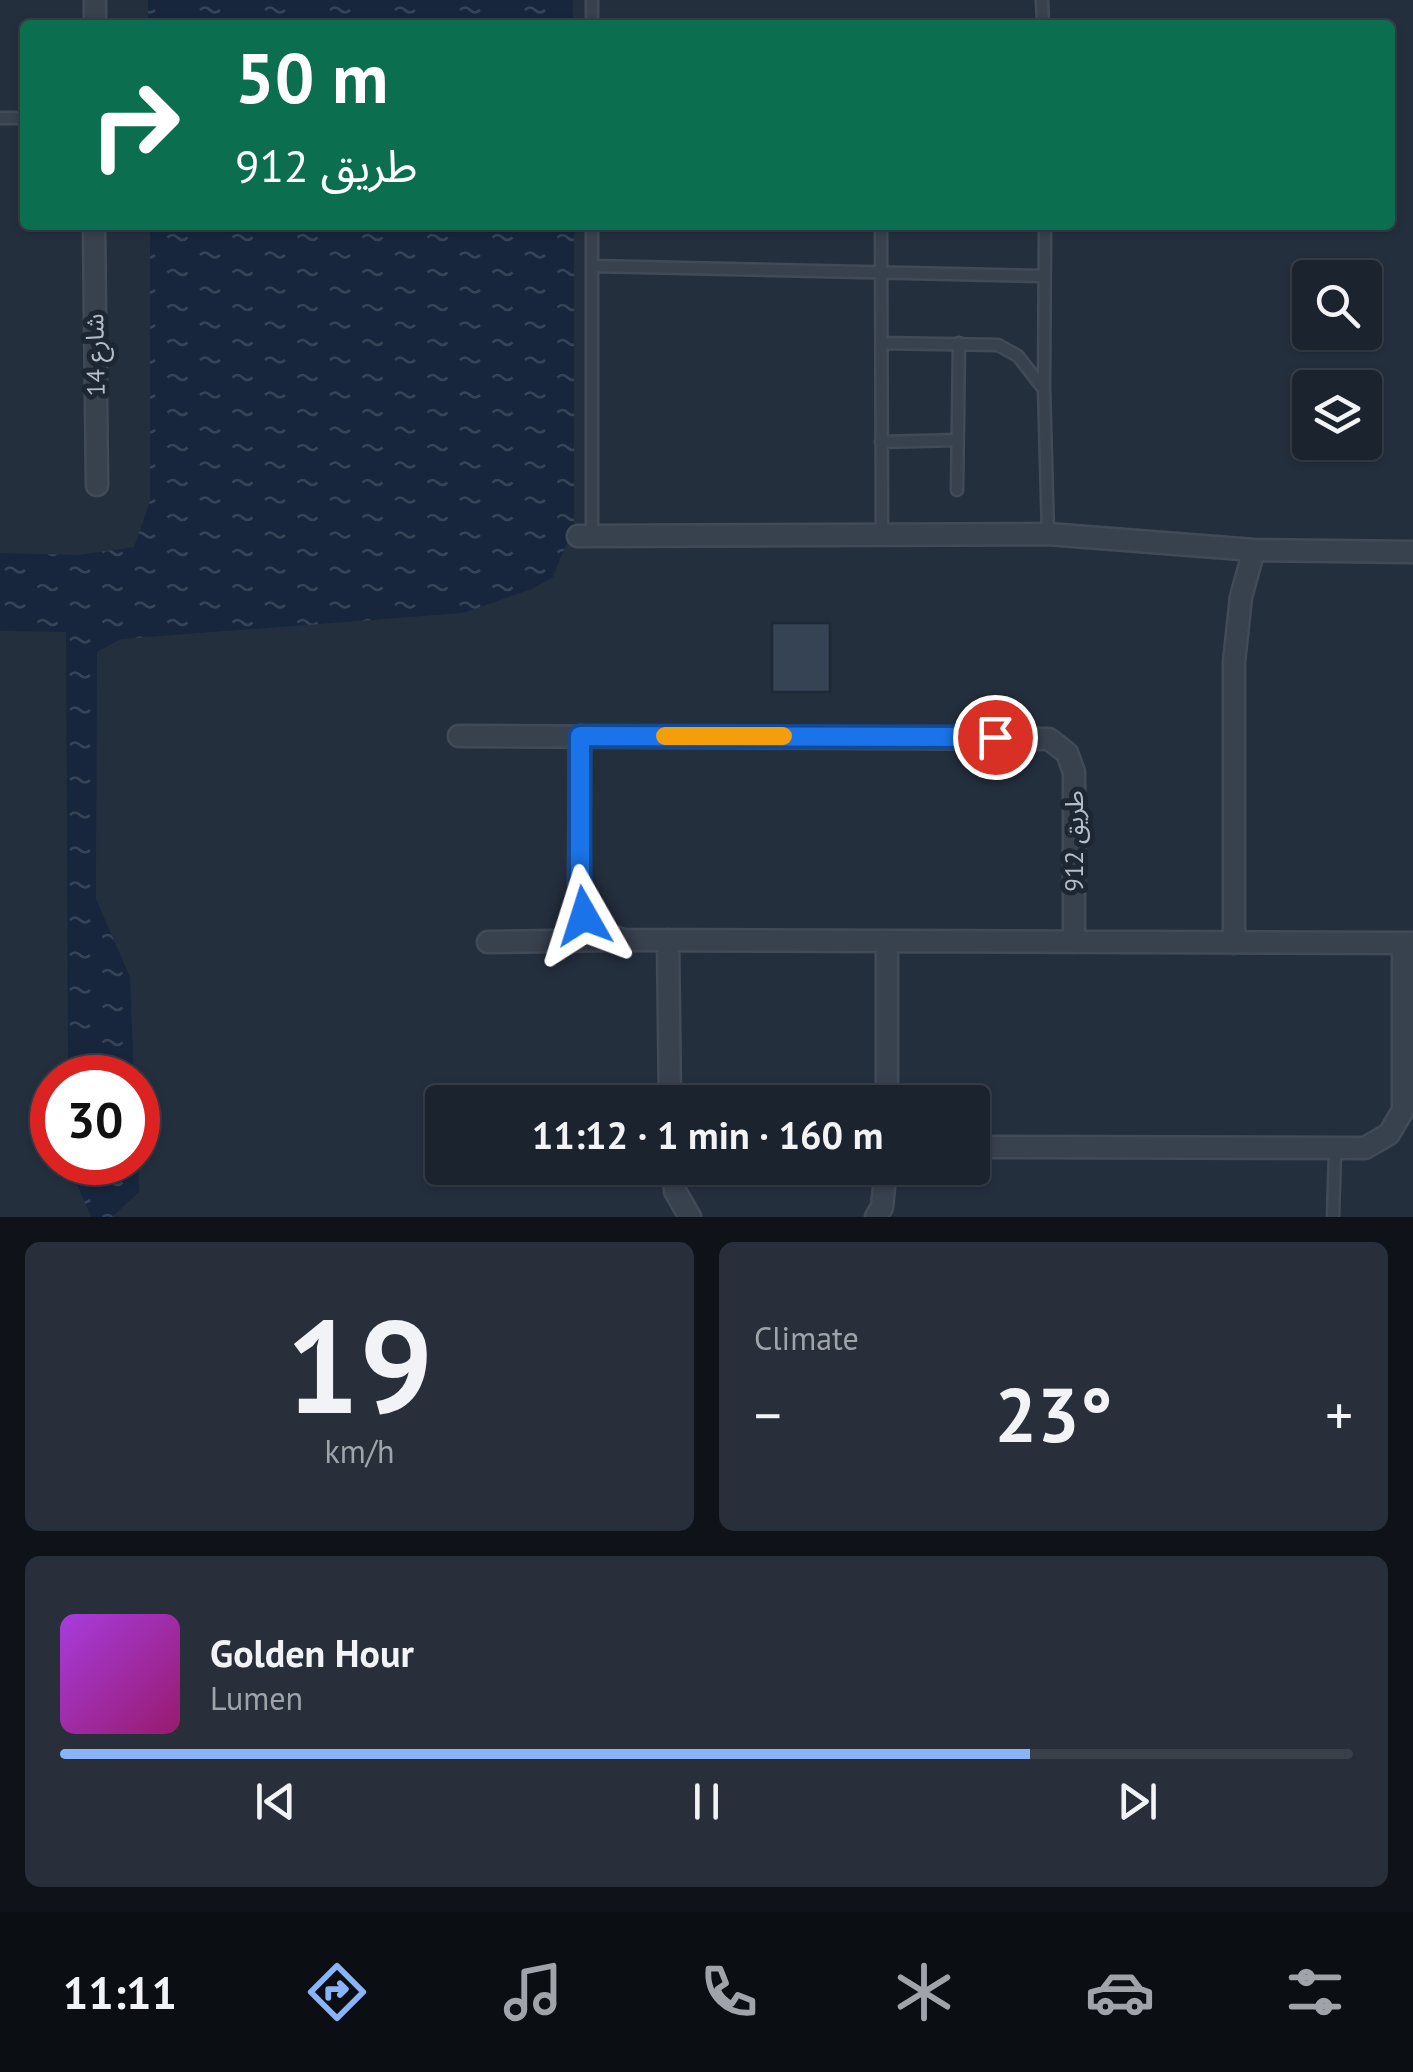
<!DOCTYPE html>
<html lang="en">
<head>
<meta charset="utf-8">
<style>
	body { margin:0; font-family:"PT Sans","Noto Sans Arabic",sans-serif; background:#282f3a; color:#f1f3f6; height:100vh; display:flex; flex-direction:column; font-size:38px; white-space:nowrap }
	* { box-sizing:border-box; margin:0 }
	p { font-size:32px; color:#a0a4aa }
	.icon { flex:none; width:55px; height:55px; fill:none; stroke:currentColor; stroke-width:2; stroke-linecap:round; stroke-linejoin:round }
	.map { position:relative; height:1217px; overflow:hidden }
	.sheet { display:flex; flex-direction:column; gap:25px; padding:25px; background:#0f1319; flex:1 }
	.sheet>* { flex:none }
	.top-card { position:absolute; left:20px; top:20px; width:1375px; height:210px; border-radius:10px; box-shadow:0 2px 8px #0004,0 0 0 2px #39404a; background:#0b6e4f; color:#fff; overflow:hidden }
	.fabs { position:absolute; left:1292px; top:260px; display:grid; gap:20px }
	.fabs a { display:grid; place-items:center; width:90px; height:90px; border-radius:10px; background:#1b232e; box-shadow:0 2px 8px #0004,0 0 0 2px #39404a; font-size:50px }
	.speed { position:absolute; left:30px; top:1055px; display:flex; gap:20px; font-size:50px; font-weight:700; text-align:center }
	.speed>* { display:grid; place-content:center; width:130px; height:130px; border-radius:50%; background:#1b232e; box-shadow:0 2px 8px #0004,0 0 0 2px #39404a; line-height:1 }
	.speed .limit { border:15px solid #d22; background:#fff; color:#111 }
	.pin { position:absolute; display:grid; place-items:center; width:85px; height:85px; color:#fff; margin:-42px; border:5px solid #fff; border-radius:50%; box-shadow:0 2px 10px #0007 }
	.me { position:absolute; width:110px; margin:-55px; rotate:354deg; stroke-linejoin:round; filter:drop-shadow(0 0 8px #0008) }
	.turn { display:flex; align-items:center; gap:35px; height:210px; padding:0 50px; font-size:45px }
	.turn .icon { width:130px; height:130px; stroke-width:2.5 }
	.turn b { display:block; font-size:70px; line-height:85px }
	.big { font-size:75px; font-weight:700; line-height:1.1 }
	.sheet .tile { flex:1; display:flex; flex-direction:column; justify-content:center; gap:15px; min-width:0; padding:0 35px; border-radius:15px; background:#282f3a }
	.sheet .dial { align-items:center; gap:0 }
	.dial b { font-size:130px; line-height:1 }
	.song { display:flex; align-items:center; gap:30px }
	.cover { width:120px; height:120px; border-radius:15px; background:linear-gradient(135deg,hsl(280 70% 55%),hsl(320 70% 35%)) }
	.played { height:10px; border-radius:5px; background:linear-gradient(90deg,#8ab4f8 75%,#39404a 75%) }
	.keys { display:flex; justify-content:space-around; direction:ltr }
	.heat { display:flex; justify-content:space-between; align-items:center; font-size:55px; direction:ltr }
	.sheet .tiles { flex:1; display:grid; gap:25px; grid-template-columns:1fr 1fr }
	.tile:last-child { grid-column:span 2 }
	.trip { position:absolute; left:425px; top:1085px; width:565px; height:100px; border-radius:10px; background:#1b232e; box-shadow:0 2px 8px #0004,0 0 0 2px #39404a; font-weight:700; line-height:100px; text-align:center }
	.menu { display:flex; height:160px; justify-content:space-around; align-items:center; background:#0b0e12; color:#a0a4aa }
	.menu .icon { width:70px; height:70px }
	.menu .on { color:#8ab4f8 }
	.menu b { font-size:45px; color:#f1f3f6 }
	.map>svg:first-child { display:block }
	.water { fill:url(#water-ripples) }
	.building { fill:#364354; stroke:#1f2835; stroke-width:2.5 }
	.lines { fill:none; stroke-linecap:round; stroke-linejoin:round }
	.lane-casing { stroke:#414a57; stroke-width:15 }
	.street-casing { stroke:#414a57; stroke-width:25 }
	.lane { stroke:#38414e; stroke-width:10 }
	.street { stroke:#38414e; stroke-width:20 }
	.route-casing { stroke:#114b97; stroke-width:25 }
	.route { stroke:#1a73e8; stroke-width:18 }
	.slow { stroke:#f59e0b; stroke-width:18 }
	.labels { text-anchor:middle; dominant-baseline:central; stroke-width:10; stroke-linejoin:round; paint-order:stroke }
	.street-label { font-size:25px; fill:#b4bcc9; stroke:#1d2633 }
</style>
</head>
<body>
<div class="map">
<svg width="1413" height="1217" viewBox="0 0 1413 1217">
	<defs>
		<pattern id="water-ripples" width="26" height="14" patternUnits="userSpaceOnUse" patternTransform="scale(2.5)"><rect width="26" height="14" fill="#17263c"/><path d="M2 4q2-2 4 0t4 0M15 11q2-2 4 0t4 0" fill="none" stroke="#364457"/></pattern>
	</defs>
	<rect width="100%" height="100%" fill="#242f3e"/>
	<path class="water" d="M148,0H573V25H148Z
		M150,225H574V524L553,577L532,589L463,613L121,639L97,652L96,899L130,977L134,1077H68L66,632L0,631V553L78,555L134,547L150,501Z
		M138,1149L139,1192L112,1217H91L68,1163L138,1162Z"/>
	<path class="building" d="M772,623H830V692H772Z"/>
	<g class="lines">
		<defs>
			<path id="lane" d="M1042,0L1043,25
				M592,25V0
				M0,118H25
				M592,225V536
				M881,225L882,535
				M1045,225L1044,388L1048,534
				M592,266L1043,276
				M882,343L998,345L1018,356L1042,387
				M881,442L956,440
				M957,490L959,343
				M1333,1217L1335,1150"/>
			<path id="street" d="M95,25V0
				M94,225L97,485
				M578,536L1048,534L1254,550L1413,552
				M459,736L1049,739L1067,753L1074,772V942
				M580,736L579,892C586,924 592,930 623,940L1413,943
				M668,940L670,1102
				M488,942L611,940
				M1234,943V662L1241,597L1254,550
				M887,1102V941
				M972,1147L1365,1148L1389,1134L1403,1110V943
				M673,1168L675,1191L690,1217
				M876,1217L882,1207L886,1168"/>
		</defs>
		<use href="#lane" class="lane-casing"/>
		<use href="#street" class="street-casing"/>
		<use href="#lane" class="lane"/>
		<use href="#street" class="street"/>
	</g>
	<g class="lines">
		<defs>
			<path id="route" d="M584,916L580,892V736L995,737"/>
		</defs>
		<use href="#route" class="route-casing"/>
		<use href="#route" class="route"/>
		<path class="slow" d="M665,736H783"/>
	</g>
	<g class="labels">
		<g class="street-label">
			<text transform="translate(95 355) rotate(-91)">شارع 14</text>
			<text transform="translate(1074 841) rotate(-90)">طريق 912</text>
		</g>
	</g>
</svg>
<div class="fabs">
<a><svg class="icon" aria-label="search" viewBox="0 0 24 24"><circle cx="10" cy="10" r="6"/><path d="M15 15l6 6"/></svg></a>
<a><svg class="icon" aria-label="layers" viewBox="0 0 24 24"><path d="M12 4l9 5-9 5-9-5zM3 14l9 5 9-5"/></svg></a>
</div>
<div class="speed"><div class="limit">30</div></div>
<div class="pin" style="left:995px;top:737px;background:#d93025"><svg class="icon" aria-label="arrive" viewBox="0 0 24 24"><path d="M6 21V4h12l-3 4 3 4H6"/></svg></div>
<svg class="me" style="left:584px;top:916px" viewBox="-20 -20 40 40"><path d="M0-17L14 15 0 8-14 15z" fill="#1a73e8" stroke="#fff" stroke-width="4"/></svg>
<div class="trip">11:12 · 1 min · 160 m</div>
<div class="top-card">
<div class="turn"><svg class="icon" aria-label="right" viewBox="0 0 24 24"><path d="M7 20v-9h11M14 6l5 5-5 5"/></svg><div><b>50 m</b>طريق 912</div></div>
</div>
</div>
<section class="sheet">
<div class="tiles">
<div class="tile dial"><b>19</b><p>km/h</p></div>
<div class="tile"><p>Climate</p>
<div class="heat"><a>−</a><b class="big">23°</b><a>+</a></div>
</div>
<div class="tile">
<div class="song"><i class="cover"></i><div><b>Golden Hour</b><p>Lumen</p></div></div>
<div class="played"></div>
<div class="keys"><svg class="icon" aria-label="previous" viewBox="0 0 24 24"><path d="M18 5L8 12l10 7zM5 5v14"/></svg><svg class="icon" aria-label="pause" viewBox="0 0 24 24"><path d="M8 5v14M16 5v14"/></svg><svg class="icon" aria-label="next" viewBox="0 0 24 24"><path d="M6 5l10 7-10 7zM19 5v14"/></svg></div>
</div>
</div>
</section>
<nav class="menu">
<b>11:11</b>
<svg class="icon on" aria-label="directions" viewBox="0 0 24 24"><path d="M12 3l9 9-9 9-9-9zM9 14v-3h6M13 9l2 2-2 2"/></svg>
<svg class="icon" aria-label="music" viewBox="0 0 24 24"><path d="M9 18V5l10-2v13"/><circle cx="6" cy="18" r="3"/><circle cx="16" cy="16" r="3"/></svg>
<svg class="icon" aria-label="phone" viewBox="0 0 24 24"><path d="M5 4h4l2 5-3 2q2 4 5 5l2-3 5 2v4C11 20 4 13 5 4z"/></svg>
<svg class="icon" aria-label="climate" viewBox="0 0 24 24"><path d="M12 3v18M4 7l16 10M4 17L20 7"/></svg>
<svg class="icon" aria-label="car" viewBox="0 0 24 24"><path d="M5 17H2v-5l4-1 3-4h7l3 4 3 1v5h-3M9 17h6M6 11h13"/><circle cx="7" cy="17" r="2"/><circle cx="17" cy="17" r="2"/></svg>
<svg class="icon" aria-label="filters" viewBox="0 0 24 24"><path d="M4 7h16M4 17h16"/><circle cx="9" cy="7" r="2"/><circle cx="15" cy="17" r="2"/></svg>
</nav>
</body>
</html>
